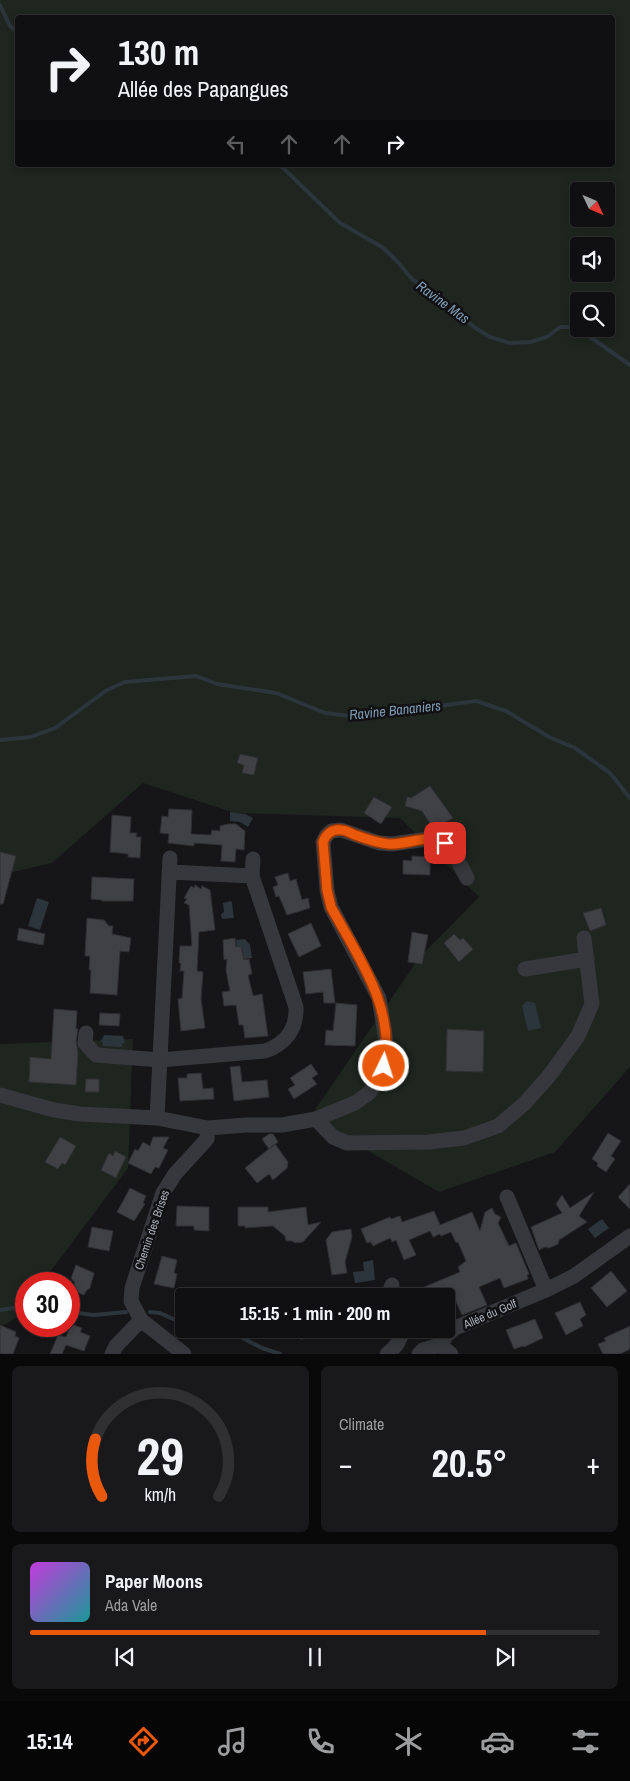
<!DOCTYPE html>
<html lang="en">
<head>
<meta charset="utf-8">
<style>
	body { margin:0; font-family:"Archivo Narrow",sans-serif; background:#19191b; color:#f1f3f6; height:100vh; display:flex; flex-direction:column; font-size:19px; white-space:nowrap }
	* { box-sizing:border-box; margin:0 }
	p { font-size:16px; color:#9c9d9f }
	.icon { flex:none; width:28px; height:28px; fill:none; stroke:currentColor; stroke-width:2; stroke-linecap:round; stroke-linejoin:round }
	.map { position:relative; height:1354px; overflow:hidden }
	.side { display:flex; flex-direction:column; gap:12px; padding:12px; background:#09090a; flex:1 }
	.side>* { flex:none }
	.banner { position:absolute; left:15px; top:15px; width:600px; height:152px; border-radius:5px; box-shadow:0 2px 8px #0003,0 0 0 1px #303032; background:#101012; color:#f1f3f6; overflow:hidden }
	.needle { width:32px; rotate:134deg }
	.tools { position:absolute; left:570px; top:182px; display:grid; gap:10px }
	.tools a { display:grid; place-items:center; width:45px; height:45px; border-radius:5px; background:#101012; box-shadow:0 2px 8px #0003,0 0 0 1px #303032; font-size:25px }
	.speed { position:absolute; left:15px; top:1272px; display:flex; gap:10px; font-size:25px; font-weight:700; text-align:center }
	.speed>* { display:grid; place-content:center; width:65px; height:65px; border-radius:50%; background:#101012; box-shadow:0 2px 8px #0003,0 0 0 1px #303032; line-height:1 }
	.speed .limit { border:8px solid #d22; background:#fff; color:#111 }
	.pin { position:absolute; display:grid; place-items:center; width:42px; height:42px; color:#fff; margin:-21px; border-radius:10px; box-shadow:0 2px 8px #0006 }
	.me { position:absolute; width:55px; margin:-28px; rotate:4deg; stroke-linejoin:round; filter:drop-shadow(0 0 4px #0008) }
	.turn { display:flex; align-items:center; gap:18px; height:105px; padding:0 20px; font-size:22px }
	.turn .icon { width:65px; height:65px; stroke-width:2.5 }
	.turn b { display:block; font-size:35px; line-height:42px }
	.lanes { display:flex; align-items:center; height:48px; padding:0 20px; background:#0003; justify-content:center; gap:25px; direction:ltr }
	.lanes .off { opacity:.35 }
	.big { font-size:38px; font-weight:800; line-height:1.1 }
	.side .widget { flex:1; display:flex; flex-direction:column; justify-content:center; gap:8px; min-width:0; padding:0 18px; border-radius:8px; background:#19191b }
	.side .dial { align-items:center; gap:0 }
	.dial svg { height:130px; overflow:visible; fill:none; stroke:#303032; stroke-width:7; stroke-linecap:round; text-anchor:middle }
	.dial text { fill:#f1f3f6; stroke:none }
	.song { display:flex; align-items:center; gap:15px }
	.cover { width:60px; height:60px; border-radius:8px; background:linear-gradient(135deg,hsl(290 70% 55%),hsl(180 70% 35%)) }
	.played { height:5px; border-radius:2px; background:linear-gradient(90deg,#ea580c 80%,#303032 80%) }
	.keys { display:flex; justify-content:space-around; direction:ltr }
	.heat { display:flex; justify-content:space-between; align-items:center; font-size:28px; direction:ltr }
	.side .tiles { flex:1; display:grid; gap:12px; grid-template-columns:1fr 1fr }
	.widget:last-child { grid-column:span 2 }
	.trip { position:absolute; left:175px; top:1288px; width:280px; height:50px; border-radius:5px; background:#101012; box-shadow:0 2px 8px #0003,0 0 0 1px #303032; font-weight:800; line-height:50px; text-align:center }
	.dock { display:flex; height:80px; justify-content:space-around; align-items:center; background:#060607; color:#9c9d9f }
	.dock .icon { width:35px; height:35px }
	.dock .active { color:#ea580c }
	.dock b { font-size:22px; color:#f1f3f6 }
	.map>svg:first-child { display:block }
	.green { fill:#1e261f; fill-rule:evenodd }
	.water { fill:#2c353c }
	.lines { fill:none; stroke-linecap:round; stroke-linejoin:round }
	.stream { stroke:#2c353c; stroke-width:4 }
	.building { fill:#404145; stroke:#303034 }
	.street { stroke:#37383d; stroke-width:15 }
	.route-casing { stroke:#983908; stroke-width:12 }
	.route { stroke:#ea580c; stroke-width:9 }
	.labels { text-anchor:middle; dominant-baseline:central; stroke-width:5; stroke-linejoin:round; paint-order:stroke }
	.street-label { font-size:12px; fill:#a8adb8; stroke:#111113 }
	.water-label { font-size:14px; font-style:italic; fill:#7f9bb3; stroke:#111113 }
</style>
</head>
<body>
<div class="map">
<svg width="630" height="1354" viewBox="0 0 630 1354">
	<rect width="100%" height="100%" fill="#161618"/>
	<path class="green" d="M0,0H630V1067L555,1152L439,1192L310,1117L419,958L479,897L400,818L235,813L143,783L52,863L0,875ZM18,18H612V165H18ZM579,191H606V219H579ZM579,246H606V274H579ZM579,301H606V329H579Z
		M133,1039L128,1168L41,1284H26C26,1307 23,1318 0,1326V1044Z"/>
	<path class="water" d="M230,812L245,814L253,818L248,827L240,822L230,821Z
		M37,898L49,902L40,930L28,926Z
		M231,901L232,903L234,918L222,919L221,914L224,912L223,903Z
		M245,939L250,945L252,958L244,959L242,949H237L236,940Z
		M527,1001L535,1003L541,1028L528,1031L522,1006Z
		M104,1035L123,1036L125,1042L122,1044V1047L103,1046V1043L101,1041Z
		M602,1219L609,1228L595,1238L588,1229Z
		M373,1260L375,1280L355,1283L353,1272L364,1271L363,1262Z"/>
	<g class="lines">
		<path class="stream" d="M0,5L10,26L18,33
			M280,165L340,223L382,247L396,260L412,279L439,297L474,327L490,337L510,343L530,342L547,337L560,327H571L586,334L630,365
			M0,740L31,737L55,728L107,690L125,682L196,676L217,684L276,693L325,713L357,717L476,701L506,711L549,737L575,748L610,773L630,798
			M0,1310L26,1306
			M69,1312L94,1315L126,1312
			M150,1312L160,1313L184,1324
			M198,1329L226,1331L235,1334L262,1348L280,1354"/>
	</g>
	<path class="building" d="M240,754L258,758L254,775L242,773L244,765L237,763Z
		M430,786L453,818L436,828L433,824L431,825L422,811L405,806L407,797L411,798Z
		M374,797L392,807L381,824L364,813Z
		M169,809L192,810L191,834L211,835L212,830L220,831V826L228,824H236L245,831L244,850L236,849L235,862L221,861L222,845L194,843V846L168,843L169,834L160,833L162,816L168,817Z
		M112,815L131,817L130,833H137L136,837H141L140,858L128,857V854L110,852Z
		M0,852L16,856L3,904H0Z
		M412,856L430,857V875L403,874V860L412,861Z
		M288,873L290,881L296,879L302,900L308,898L310,908L287,915L279,896L276,897L273,887L278,885L275,877Z
		M92,877L134,879L133,901H102V900L91,899Z
		M195,885L201,889L202,886L210,890L215,930L199,932L197,971L203,972L201,999L205,1028L181,1031L178,999L182,998L184,971H180L181,963H179L180,946H192L189,905L184,903L187,899L184,898L191,886L194,888Z
		M601,908L606,925L590,931L583,913Z
		M87,918L104,920L109,926H113L112,934L131,938L129,952L120,951L117,995L90,993L91,970H89L90,956H85Z
		M311,923L321,946L299,957L288,934Z
		M19,928L45,934L43,945L17,940Z
		M412,932L428,935L422,964L408,962Z
		M454,934L460,940L463,938L473,949L459,962L444,943Z
		M235,938L236,947L241,946L244,960L249,959L252,974L248,975L253,996L262,994L268,1036L245,1038L243,1025H239L236,1005L224,1006L222,992L230,991L226,970L227,959L224,960L223,940Z
		M331,969L335,1003H324L323,992L306,994L303,972Z
		M336,1003L357,1005L355,1046L325,1045L326,1030L333,1031Z
		M54,1009L77,1011L76,1029H78L76,1042L78,1052L76,1085L29,1082L30,1057L51,1059Z
		M100,1013L120,1014L119,1026L99,1025Z
		M447,1029L484,1031L483,1072L446,1071Z
		M311,1064L318,1074L312,1078L317,1084L294,1099L288,1089L295,1085L290,1078Z
		M240,1066L242,1082L267,1080L269,1097L234,1101L230,1067Z
		M201,1073L203,1089L213,1088L214,1099L180,1101L178,1078H187V1074Z
		M86,1079H99V1092H85Z
		M608,1133L621,1141L611,1156L615,1159L606,1172L597,1166L598,1163L592,1159Z
		M269,1134H273L278,1142L269,1149L262,1139Z
		M60,1137L76,1146L65,1165L62,1163L58,1169L45,1162Z
		M153,1137H169L163,1148L168,1150L159,1168L155,1167L151,1174L128,1163L135,1149L138,1151L143,1142L150,1146Z
		M275,1144L288,1162L287,1168L273,1180L269,1174L257,1183L245,1168Z
		M115,1151L126,1157L116,1178L101,1170L109,1153L113,1156Z
		M630,1184V1209L618,1197Z
		M130,1188L146,1196L143,1203L145,1204L134,1221L117,1212Z
		M594,1192L579,1216L587,1222L559,1240L558,1244L549,1248L545,1247L539,1250L531,1227L562,1213L556,1204L562,1195L570,1208Z
		M177,1206L209,1207V1231L194,1230V1226H176Z
		M238,1207H268V1212L306,1207L308,1225L321,1222L303,1242L295,1243L292,1241H286L285,1236L273,1226L245,1228V1226H238Z
		M492,1208L495,1214L501,1217L498,1223L509,1246L516,1243L529,1274L527,1275L528,1279L504,1288L500,1278L479,1287L487,1305L462,1315L454,1297L446,1300V1296H403L460,1272L458,1267L466,1261L458,1242L456,1243L451,1232L441,1236L440,1234L433,1237L430,1231L409,1240L416,1255L404,1260L396,1240L392,1242L390,1238L373,1246L371,1242L367,1243L361,1229L390,1217L391,1219L400,1216L402,1222L434,1211L440,1225L472,1212L480,1231L485,1212Z
		M92,1227L113,1231L109,1251L88,1247Z
		M351,1229L352,1237L345,1262L347,1273L332,1275L326,1240L332,1232Z
		M162,1256L177,1260L174,1273L177,1274L174,1288L154,1284Z
		M76,1265L94,1273L90,1288L86,1291L84,1295L72,1290L75,1283L71,1278Z
		M611,1271L627,1291L607,1307L591,1288Z
		M580,1302L586,1315L580,1319L583,1326L566,1335L555,1313Z
		M535,1319L543,1338L524,1347L523,1346L514,1349L506,1330Z
		M71,1324L82,1328L80,1332L90,1336L84,1351L66,1345L62,1354H50L58,1335L66,1337Z
		M0,1325L16,1332L15,1336L19,1338L13,1354H0Z
		M630,1326V1349L620,1354H603L598,1344L606,1341L604,1338Z
		M290,1329H314L301,1340Z"/>
	<g class="lines">
		<path class="street" d="M169,872L252,876
			M525,969L587,959
			M86,1033L85,1043L96,1055L160,1060L265,1051C286,1044 297,1028 296,1007L252,876L253,859
			M0,1095L54,1110L80,1114L157,1118L208,1128L246,1125H282L316,1119L355,1103L369,1093L378,1080L384,1066L387,1052L385,1034L379,998L331,907L327,890L323,842L326,836L331,831L341,830L379,843L392,844L427,839H438L452,849L467,878
			M157,1118L170,858
			M316,1119L333,1137L347,1143L429,1142L464,1138L498,1126L524,1104L549,1076L578,1036L592,1004L584,938
			M507,1197L546,1290
			M388,1296L392,1285
			M440,1345L446,1336L455,1328L546,1290L574,1276L630,1236
			M112,1354L116,1346L141,1320
			M184,1354L141,1320L131,1301L132,1288L163,1193L175,1174L207,1139L208,1128
			M387,1354C397,1346 400,1341 403,1329
			M419,1354L423,1350L440,1345L451,1354"/>
	</g>
	<g class="lines">
		<defs>
			<path id="route" d="M384,1066C396,1008 357,955 331,907L327,890L323,842C326,834 332,829 341,830C345,830 351,833 355,835C366,839 377,843 389,844C408,845 427,833 445,843"/>
		</defs>
		<use href="#route" class="route-casing"/>
		<use href="#route" class="route"/>
	</g>
	<g class="labels">
		<g class="street-label">
			<text transform="translate(152 1230) rotate(-71)">Chemin des Brises</text>
			<text transform="translate(490 1314) rotate(-23)">Allée du Golf</text>
		</g>
		<g class="water-label">
			<text transform="translate(443 302) rotate(36)">Ravine Mas</text>
			<text transform="translate(395 710) rotate(-6)">Ravine Bananiers</text>
		</g>
	</g>
</svg>
<div class="tools">
<a><svg class="needle" viewBox="-14 -14 28 28"><path d="M0-13l5 13h-10z" fill="#e53935"/><path d="M0 13l5-13h-10z" fill="#9c9d9f"/></svg></a>
<a><svg class="icon" aria-label="sound" viewBox="0 0 24 24"><path d="M4 9h4l5-4v14l-5-4H4zM17 9q2 3 0 6"/></svg></a>
<a><svg class="icon" aria-label="search" viewBox="0 0 24 24"><circle cx="10" cy="10" r="6"/><path d="M15 15l6 6"/></svg></a>
</div>
<div class="speed"><div class="limit">30</div></div>
<div class="pin" style="left:445px;top:843px;background:#d93025"><svg class="icon" aria-label="arrive" viewBox="0 0 24 24"><path d="M6 21V4h12l-3 4 3 4H6"/></svg></div>
<svg class="me" style="left:384px;top:1066px" viewBox="-20 -20 40 40"><circle r="17" fill="#ea580c" stroke="#fff" stroke-width="3"/><path d="M0-11L8 9 0 5-8 9z" fill="#fff"/></svg>
<div class="trip">15:15 · 1 min · 200 m</div>
<div class="banner">
<div class="turn"><svg class="icon" aria-label="right" viewBox="0 0 24 24"><path d="M7 20v-9h11M14 6l5 5-5 5"/></svg><div><b>130 m</b>Allée des Papangues</div></div>
<div class="lanes"><svg class="icon off" aria-label="left" viewBox="0 0 24 24"><path d="M17 20v-9H6M10 6l-5 5 5 5"/></svg><svg class="icon off" aria-label="ahead" viewBox="0 0 24 24"><path d="M12 20V5M6 11l6-6 6 6"/></svg><svg class="icon off" aria-label="ahead" viewBox="0 0 24 24"><path d="M12 20V5M6 11l6-6 6 6"/></svg><svg class="icon" aria-label="right" viewBox="0 0 24 24"><path d="M7 20v-9h11M14 6l5 5-5 5"/></svg></div>
</div>
</div>
<section class="side">
<div class="tiles">
<div class="widget dial"><svg viewBox="0 0 100 80">
<path d="M14 69A42 42 0 1 1 86 69"/>
<path d="M14 69A42 42 0 0 1 10 34" stroke="#ea580c"/>
<text x="50" y="56" font-size="32" font-weight="700">29</text>
<text x="50" y="72" font-size="11">km/h</text>
</svg></div>
<div class="widget"><p>Climate</p>
<div class="heat"><a>−</a><b class="big">20.5°</b><a>+</a></div>
</div>
<div class="widget">
<div class="song"><i class="cover"></i><div><b>Paper Moons</b><p>Ada Vale</p></div></div>
<div class="played"></div>
<div class="keys"><svg class="icon" aria-label="previous" viewBox="0 0 24 24"><path d="M18 5L8 12l10 7zM5 5v14"/></svg><svg class="icon" aria-label="pause" viewBox="0 0 24 24"><path d="M8 5v14M16 5v14"/></svg><svg class="icon" aria-label="next" viewBox="0 0 24 24"><path d="M6 5l10 7-10 7zM19 5v14"/></svg></div>
</div>
</div>
</section>
<nav class="dock">
<b>15:14</b>
<svg class="icon active" aria-label="directions" viewBox="0 0 24 24"><path d="M12 3l9 9-9 9-9-9zM9 14v-3h6M13 9l2 2-2 2"/></svg>
<svg class="icon" aria-label="music" viewBox="0 0 24 24"><path d="M9 18V5l10-2v13"/><circle cx="6" cy="18" r="3"/><circle cx="16" cy="16" r="3"/></svg>
<svg class="icon" aria-label="phone" viewBox="0 0 24 24"><path d="M5 4h4l2 5-3 2q2 4 5 5l2-3 5 2v4C11 20 4 13 5 4z"/></svg>
<svg class="icon" aria-label="climate" viewBox="0 0 24 24"><path d="M12 3v18M4 7l16 10M4 17L20 7"/></svg>
<svg class="icon" aria-label="car" viewBox="0 0 24 24"><path d="M5 17H2v-5l4-1 3-4h7l3 4 3 1v5h-3M9 17h6M6 11h13"/><circle cx="7" cy="17" r="2"/><circle cx="17" cy="17" r="2"/></svg>
<svg class="icon" aria-label="filters" viewBox="0 0 24 24"><path d="M4 7h16M4 17h16"/><circle cx="9" cy="7" r="2"/><circle cx="15" cy="17" r="2"/></svg>
</nav>
</body>
</html>
